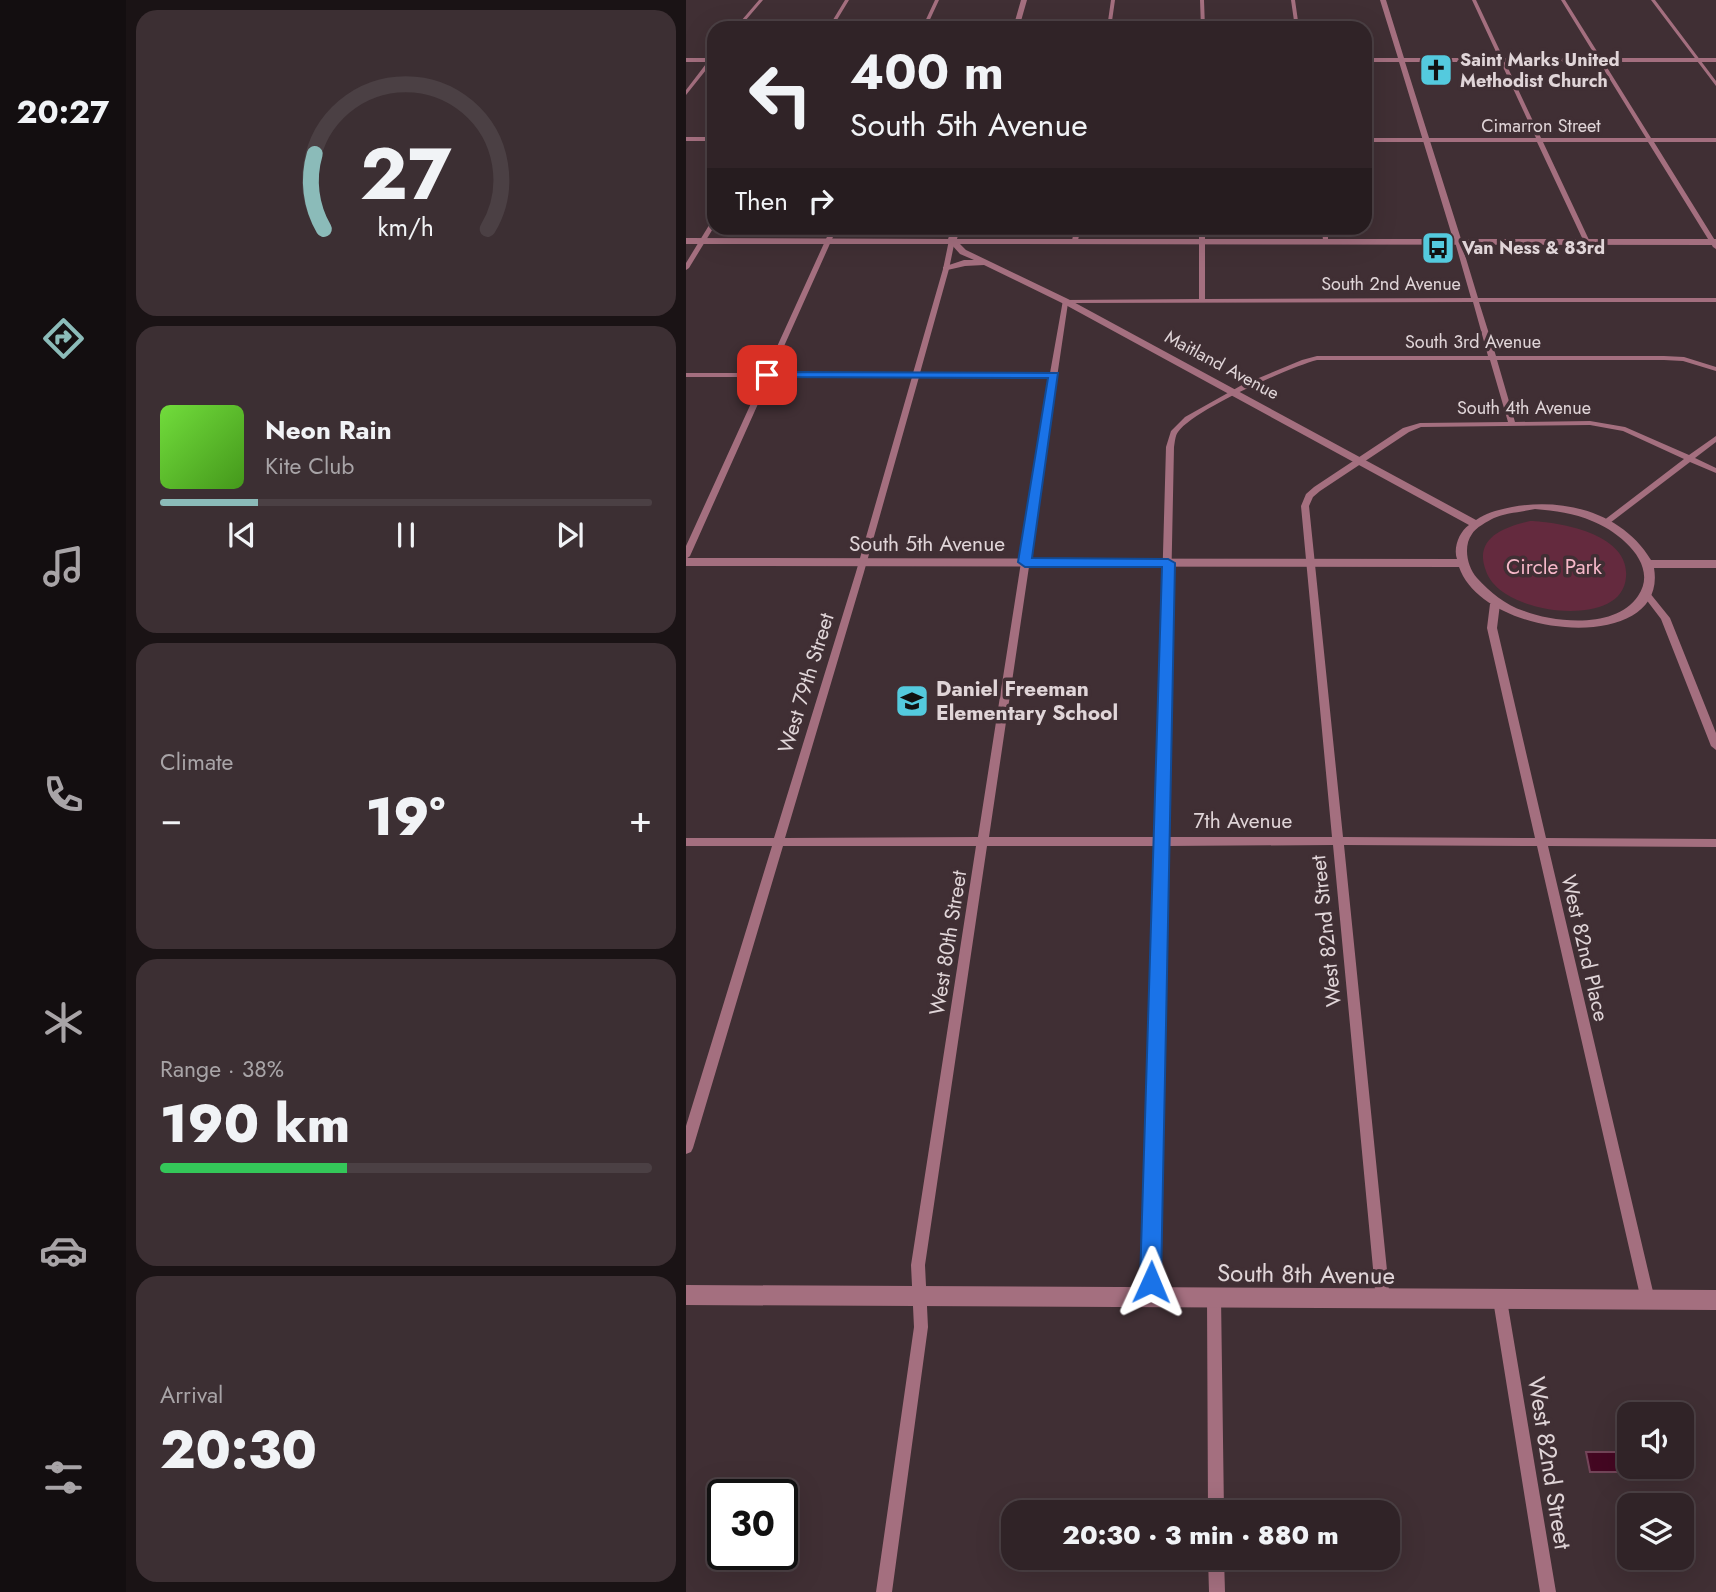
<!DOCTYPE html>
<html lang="en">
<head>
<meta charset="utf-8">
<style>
	body { margin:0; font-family:Jost,sans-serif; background:#3c2f33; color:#f1f3f6; height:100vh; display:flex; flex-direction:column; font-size:26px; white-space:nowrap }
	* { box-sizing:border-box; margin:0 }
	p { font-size:23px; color:#a8a4a7 }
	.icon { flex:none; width:38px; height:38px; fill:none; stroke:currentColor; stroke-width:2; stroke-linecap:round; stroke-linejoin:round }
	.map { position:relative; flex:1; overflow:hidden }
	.sheet { display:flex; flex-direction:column; gap:10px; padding:10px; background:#1a1315; width:560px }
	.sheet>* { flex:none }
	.guide { position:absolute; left:21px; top:21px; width:665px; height:214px; border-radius:21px; box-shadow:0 7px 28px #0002,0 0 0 2px #4b4044; background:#302327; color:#f1f3f6; overflow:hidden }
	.tools { position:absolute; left:931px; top:1402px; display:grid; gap:14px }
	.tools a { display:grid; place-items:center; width:77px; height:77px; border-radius:14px; background:#302327; box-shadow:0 7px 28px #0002,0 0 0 2px #4b4044; font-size:35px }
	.speed { position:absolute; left:21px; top:1479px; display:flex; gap:14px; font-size:35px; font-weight:700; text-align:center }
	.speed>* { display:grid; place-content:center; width:91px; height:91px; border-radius:50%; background:#302327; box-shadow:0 7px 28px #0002,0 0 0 2px #4b4044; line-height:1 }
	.speed .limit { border:4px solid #111; border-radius:10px; background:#fff; color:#111 }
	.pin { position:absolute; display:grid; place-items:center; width:60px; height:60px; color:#fff; margin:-30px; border-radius:14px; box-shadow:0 4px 10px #0006 }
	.me { position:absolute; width:77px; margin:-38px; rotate:1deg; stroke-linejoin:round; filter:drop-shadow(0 0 5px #0008) }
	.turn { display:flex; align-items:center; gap:24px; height:147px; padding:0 28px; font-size:32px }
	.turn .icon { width:91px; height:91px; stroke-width:2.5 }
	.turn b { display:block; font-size:49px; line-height:60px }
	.then { display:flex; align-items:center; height:66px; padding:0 28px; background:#0003; gap:14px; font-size:26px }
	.big { font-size:52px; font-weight:800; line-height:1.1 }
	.sheet .widget { flex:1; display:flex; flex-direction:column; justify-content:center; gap:10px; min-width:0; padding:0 24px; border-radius:21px; background:#3c2f33 }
	.sheet .dial { align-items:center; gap:0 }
	.dial svg { height:182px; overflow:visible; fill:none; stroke:#4b4044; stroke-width:7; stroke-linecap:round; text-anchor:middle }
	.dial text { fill:#f1f3f6; stroke:none }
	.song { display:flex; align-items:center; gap:21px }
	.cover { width:84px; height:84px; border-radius:10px; background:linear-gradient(135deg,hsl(100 70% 55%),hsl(100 70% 35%)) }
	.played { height:7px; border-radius:4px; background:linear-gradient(90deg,#8bbbb9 20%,#4b4044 20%) }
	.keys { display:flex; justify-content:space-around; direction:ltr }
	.heat { display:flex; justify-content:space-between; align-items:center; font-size:38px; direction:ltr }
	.charge { height:10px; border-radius:5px; background:linear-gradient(90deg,#34c759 38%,#4b4044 0) }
	.trip { position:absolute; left:315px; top:1500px; width:399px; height:70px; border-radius:21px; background:#302327; box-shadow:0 7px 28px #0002,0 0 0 2px #4b4044; font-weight:800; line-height:70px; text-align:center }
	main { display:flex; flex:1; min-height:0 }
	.dock { display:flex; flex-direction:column; width:126px; justify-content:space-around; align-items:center; background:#130e10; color:#a8a4a7 }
	.dock .icon { width:49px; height:49px }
	.dock .active { color:#8bbbb9 }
	.dock b { font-size:32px; color:#f1f3f6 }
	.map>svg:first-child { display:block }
	.green { fill:#642a3e }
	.water { fill:#440722; stroke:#734559; stroke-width:2 }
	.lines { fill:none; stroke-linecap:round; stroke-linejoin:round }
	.minor { fill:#a46f7f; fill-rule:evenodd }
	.tertiary { fill:#a46f7f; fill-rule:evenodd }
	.route { fill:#1a73e8; stroke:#114b97; stroke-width:2 }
	.labels { text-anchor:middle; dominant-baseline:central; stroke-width:7; stroke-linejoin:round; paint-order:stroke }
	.far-poi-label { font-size:18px; font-weight:bold; fill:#e0d5d8; stroke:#402f34; text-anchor:start }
	.far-street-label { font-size:18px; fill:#e0d5d8; stroke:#402f34 }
	.street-label { font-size:21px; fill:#e0d5d8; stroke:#402f34 }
	.park-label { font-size:21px; fill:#f6b8c9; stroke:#402f34 }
	.poi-label { font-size:21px; font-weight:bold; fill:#e0d5d8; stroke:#402f34; text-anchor:start }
	.near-street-label { font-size:24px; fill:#e0d5d8; stroke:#402f34 }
</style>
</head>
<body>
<main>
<nav class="dock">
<b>20:27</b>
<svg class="icon active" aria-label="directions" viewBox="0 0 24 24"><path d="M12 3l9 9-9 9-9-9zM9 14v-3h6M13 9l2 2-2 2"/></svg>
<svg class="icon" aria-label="music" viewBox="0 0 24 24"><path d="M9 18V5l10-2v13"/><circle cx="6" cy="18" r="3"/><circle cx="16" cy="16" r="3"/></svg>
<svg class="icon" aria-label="phone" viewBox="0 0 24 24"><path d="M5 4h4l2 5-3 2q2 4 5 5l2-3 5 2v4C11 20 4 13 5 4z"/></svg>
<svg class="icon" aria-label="climate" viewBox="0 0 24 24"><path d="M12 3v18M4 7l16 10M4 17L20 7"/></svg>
<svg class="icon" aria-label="car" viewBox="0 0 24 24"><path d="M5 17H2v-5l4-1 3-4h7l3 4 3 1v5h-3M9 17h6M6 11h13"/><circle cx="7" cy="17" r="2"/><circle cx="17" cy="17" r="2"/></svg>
<svg class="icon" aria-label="filters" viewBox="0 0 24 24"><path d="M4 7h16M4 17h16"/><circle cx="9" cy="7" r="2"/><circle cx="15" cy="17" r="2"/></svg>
</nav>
<section class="sheet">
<div class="widget dial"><svg viewBox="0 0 100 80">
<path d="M14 69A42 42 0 1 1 86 69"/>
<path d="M14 69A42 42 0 0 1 10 36" stroke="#8bbbb9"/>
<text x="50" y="56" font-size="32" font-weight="700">27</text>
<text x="50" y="72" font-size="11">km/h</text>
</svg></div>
<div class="widget">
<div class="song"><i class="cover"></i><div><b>Neon Rain</b><p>Kite Club</p></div></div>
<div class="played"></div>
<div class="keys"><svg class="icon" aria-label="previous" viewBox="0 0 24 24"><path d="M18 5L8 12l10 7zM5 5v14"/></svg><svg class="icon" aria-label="pause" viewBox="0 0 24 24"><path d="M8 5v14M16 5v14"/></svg><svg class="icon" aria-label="next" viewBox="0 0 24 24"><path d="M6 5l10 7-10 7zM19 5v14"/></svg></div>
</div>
<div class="widget"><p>Climate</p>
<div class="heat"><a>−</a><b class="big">19°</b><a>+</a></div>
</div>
<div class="widget"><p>Range · 38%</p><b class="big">190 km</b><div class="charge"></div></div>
<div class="widget"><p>Arrival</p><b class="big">20:30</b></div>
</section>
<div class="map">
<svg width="1030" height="1592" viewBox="0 0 1030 1592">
	<rect width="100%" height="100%" fill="#402f34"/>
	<path class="green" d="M844,521C874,522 944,534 940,577C937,618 871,614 845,605C828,600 806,589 800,571C787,538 818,527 844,521Z"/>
	<path class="water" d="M900,1452H937L941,1472H904Z"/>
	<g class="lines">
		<path class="minor" d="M73,0H77L53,28H49Z
			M159,0H163L146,28H142Z
			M249,0H253L240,28H236Z
			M425,0H429L425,28H421Z
			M514,0H518L519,28H515Z
			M605,0H609L613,28H609Z
			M786,0H790L855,138H960L875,0H879L965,138H1030V142H968L1030,242V249L1027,247L962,142H857L904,242L901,244L898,242L851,142H679V138H850Z
			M965,0H969L1030,81V86Z
			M26,56H28V60L0,95V90Z
			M0,137H28V141H0Z
			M28,220V227L3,268L0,270V263L25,222Z
			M145,228H151L86,373H227L257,269L263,240L266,238L269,240L263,269L234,373H364L377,300L513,299V228H519V299L785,298L769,242L772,240L775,242L792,298H1030V302H793L810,356H978L998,357L1030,367V371L997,361L978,360H811L829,422L904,421L939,427L1003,455L1030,436V442L1009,458L1030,468V473L1004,462L920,526L916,523L917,521L998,459L937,431L904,425L735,427L723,432L634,491L627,497L623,506L657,837L849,838L801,628L804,604L809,601L814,604L811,628L860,838L1030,839V847L862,846L969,1300L967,1305L962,1307L957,1305L955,1300L851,846L658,845L704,1300L702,1305L697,1307L692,1305L690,1300L647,845L480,846L471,1296L469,1301L464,1303L459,1301L457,1296L469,846H301L239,1265L242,1327L206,1592H190L228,1327L225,1265L290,846H97L7,1148L5,1152L0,1154V1126L86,846H0V838H88L170,572L226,377H84L4,556L0,559V546L77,377H0V373H79ZM787,302L802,356H631L616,360L556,385L499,417L485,431L480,447L469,837H303L382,303ZM631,360H804L822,422L734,423L717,428L628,487L620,494L615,506L646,837H480L488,447C489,442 489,436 492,432C507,410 604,367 631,360ZM233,377H364L292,837L99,838L178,572Z
			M389,228H395L392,240L389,242L386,240Z
			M636,228H642V242L637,241Z
			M960,591L963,592L984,618L1030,733V750L1025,746L975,619L956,594Z
			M528,1290L533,1292L535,1297L538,1512H522L521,1297L523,1292Z
			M814,1293L819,1295L821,1300L870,1592H854L807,1300L809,1295Z
			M522,1558H538L539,1592H523Z"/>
		<path class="tertiary" d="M335,0H341L333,28H327Z
			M694,0H700L718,58H1030V62H719L775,239H1030V245L274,244L280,250L382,299L790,520C802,512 812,510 826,507C878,497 937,513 965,560H1030V568H968C983,655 798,640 773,567L0,566V558L771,559C767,548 773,532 783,525L376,303L298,265L279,266L257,271V267L278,260H288L274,254L265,244H0V238L262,239L266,228H274L271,239H767L713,62H679V58H712ZM849,509C869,511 888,513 906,521C932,531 974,564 952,596C930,629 870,623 838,611C819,605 804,592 791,578C781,567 777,546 786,534C789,528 802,521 808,518C819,513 836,512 849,509Z
			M0,58H28V62H0Z
			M0,1285L1030,1290V1310L0,1305Z"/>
	</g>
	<path class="route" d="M81,372L372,373L346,558L482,559L489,563L475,1282L472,1289L465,1292L457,1289L454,1282L476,567H339L332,562L362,378L77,377V373Z"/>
	<defs>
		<symbol id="church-square" viewBox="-11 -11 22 22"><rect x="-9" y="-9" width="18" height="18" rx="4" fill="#54cade" stroke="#402f34"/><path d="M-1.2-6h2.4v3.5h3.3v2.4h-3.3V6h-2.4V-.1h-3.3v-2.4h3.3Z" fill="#111"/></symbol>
		<symbol id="bus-square" viewBox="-11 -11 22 22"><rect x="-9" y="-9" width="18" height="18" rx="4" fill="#54cade" stroke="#402f34"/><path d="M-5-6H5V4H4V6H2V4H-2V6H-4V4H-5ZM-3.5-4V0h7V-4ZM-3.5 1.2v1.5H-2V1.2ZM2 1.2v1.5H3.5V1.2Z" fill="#111"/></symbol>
		<symbol id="school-square" viewBox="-11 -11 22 22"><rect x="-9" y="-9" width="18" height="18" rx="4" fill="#54cade" stroke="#402f34"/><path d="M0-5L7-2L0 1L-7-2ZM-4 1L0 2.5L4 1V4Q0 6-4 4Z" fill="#111"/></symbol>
	</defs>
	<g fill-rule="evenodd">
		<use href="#church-square" x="731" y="51" width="38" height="38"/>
		<use href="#bus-square" x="733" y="229" width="38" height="38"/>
		<use href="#school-square" x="207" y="682" width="38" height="38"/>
	</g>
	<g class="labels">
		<g class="far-poi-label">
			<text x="774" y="60">Saint Marks United<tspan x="774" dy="21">Methodist Church</tspan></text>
			<text x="776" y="248">Van Ness &amp; 83rd</text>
		</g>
		<g class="far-street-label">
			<text x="855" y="126">Cimarron Street</text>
			<text x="705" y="284">South 2nd Avenue</text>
			<text x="787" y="342">South 3rd Avenue</text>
			<text transform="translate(536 365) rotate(28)">Maitland Avenue</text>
			<text x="838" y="408">South 4th Avenue</text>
		</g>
		<g class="street-label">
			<text x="241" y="544">South 5th Avenue</text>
			<text transform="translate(120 683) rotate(-73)">West 79th Street</text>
			<text x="557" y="821">7th Avenue</text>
			<text transform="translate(640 931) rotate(-96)">West 82nd Street</text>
			<text transform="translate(262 943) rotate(-81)">West 80th Street</text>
			<text transform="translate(899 948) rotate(77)">West 82nd Place</text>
		</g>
		<g class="park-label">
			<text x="868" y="567">Circle Park</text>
		</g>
		<g class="poi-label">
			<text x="250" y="689">Daniel Freeman<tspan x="250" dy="24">Elementary School</tspan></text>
		</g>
		<g class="near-street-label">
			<text transform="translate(620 1274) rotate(1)">South 8th Avenue</text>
			<text transform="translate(864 1463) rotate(81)">West 82nd Street</text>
		</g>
	</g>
</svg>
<div class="tools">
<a><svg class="icon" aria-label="sound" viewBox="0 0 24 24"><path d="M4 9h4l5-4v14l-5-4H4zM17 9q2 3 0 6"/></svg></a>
<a><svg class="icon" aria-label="layers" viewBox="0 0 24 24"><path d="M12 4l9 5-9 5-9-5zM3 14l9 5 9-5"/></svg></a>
</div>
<div class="speed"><div class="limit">30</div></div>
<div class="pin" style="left:81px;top:375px;background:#d93025"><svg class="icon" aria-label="arrive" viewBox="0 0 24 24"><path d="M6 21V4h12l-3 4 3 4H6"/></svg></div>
<svg class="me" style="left:465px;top:1282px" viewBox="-20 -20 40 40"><path d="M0-17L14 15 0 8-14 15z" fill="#1a73e8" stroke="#fff" stroke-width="4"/></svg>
<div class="trip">20:30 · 3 min · 880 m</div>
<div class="guide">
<div class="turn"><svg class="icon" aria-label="left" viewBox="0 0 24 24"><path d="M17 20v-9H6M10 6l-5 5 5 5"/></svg><div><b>400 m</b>South 5th Avenue</div></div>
<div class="then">Then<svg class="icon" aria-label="right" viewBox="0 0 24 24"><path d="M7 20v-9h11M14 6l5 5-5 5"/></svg></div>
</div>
</div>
</main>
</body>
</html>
